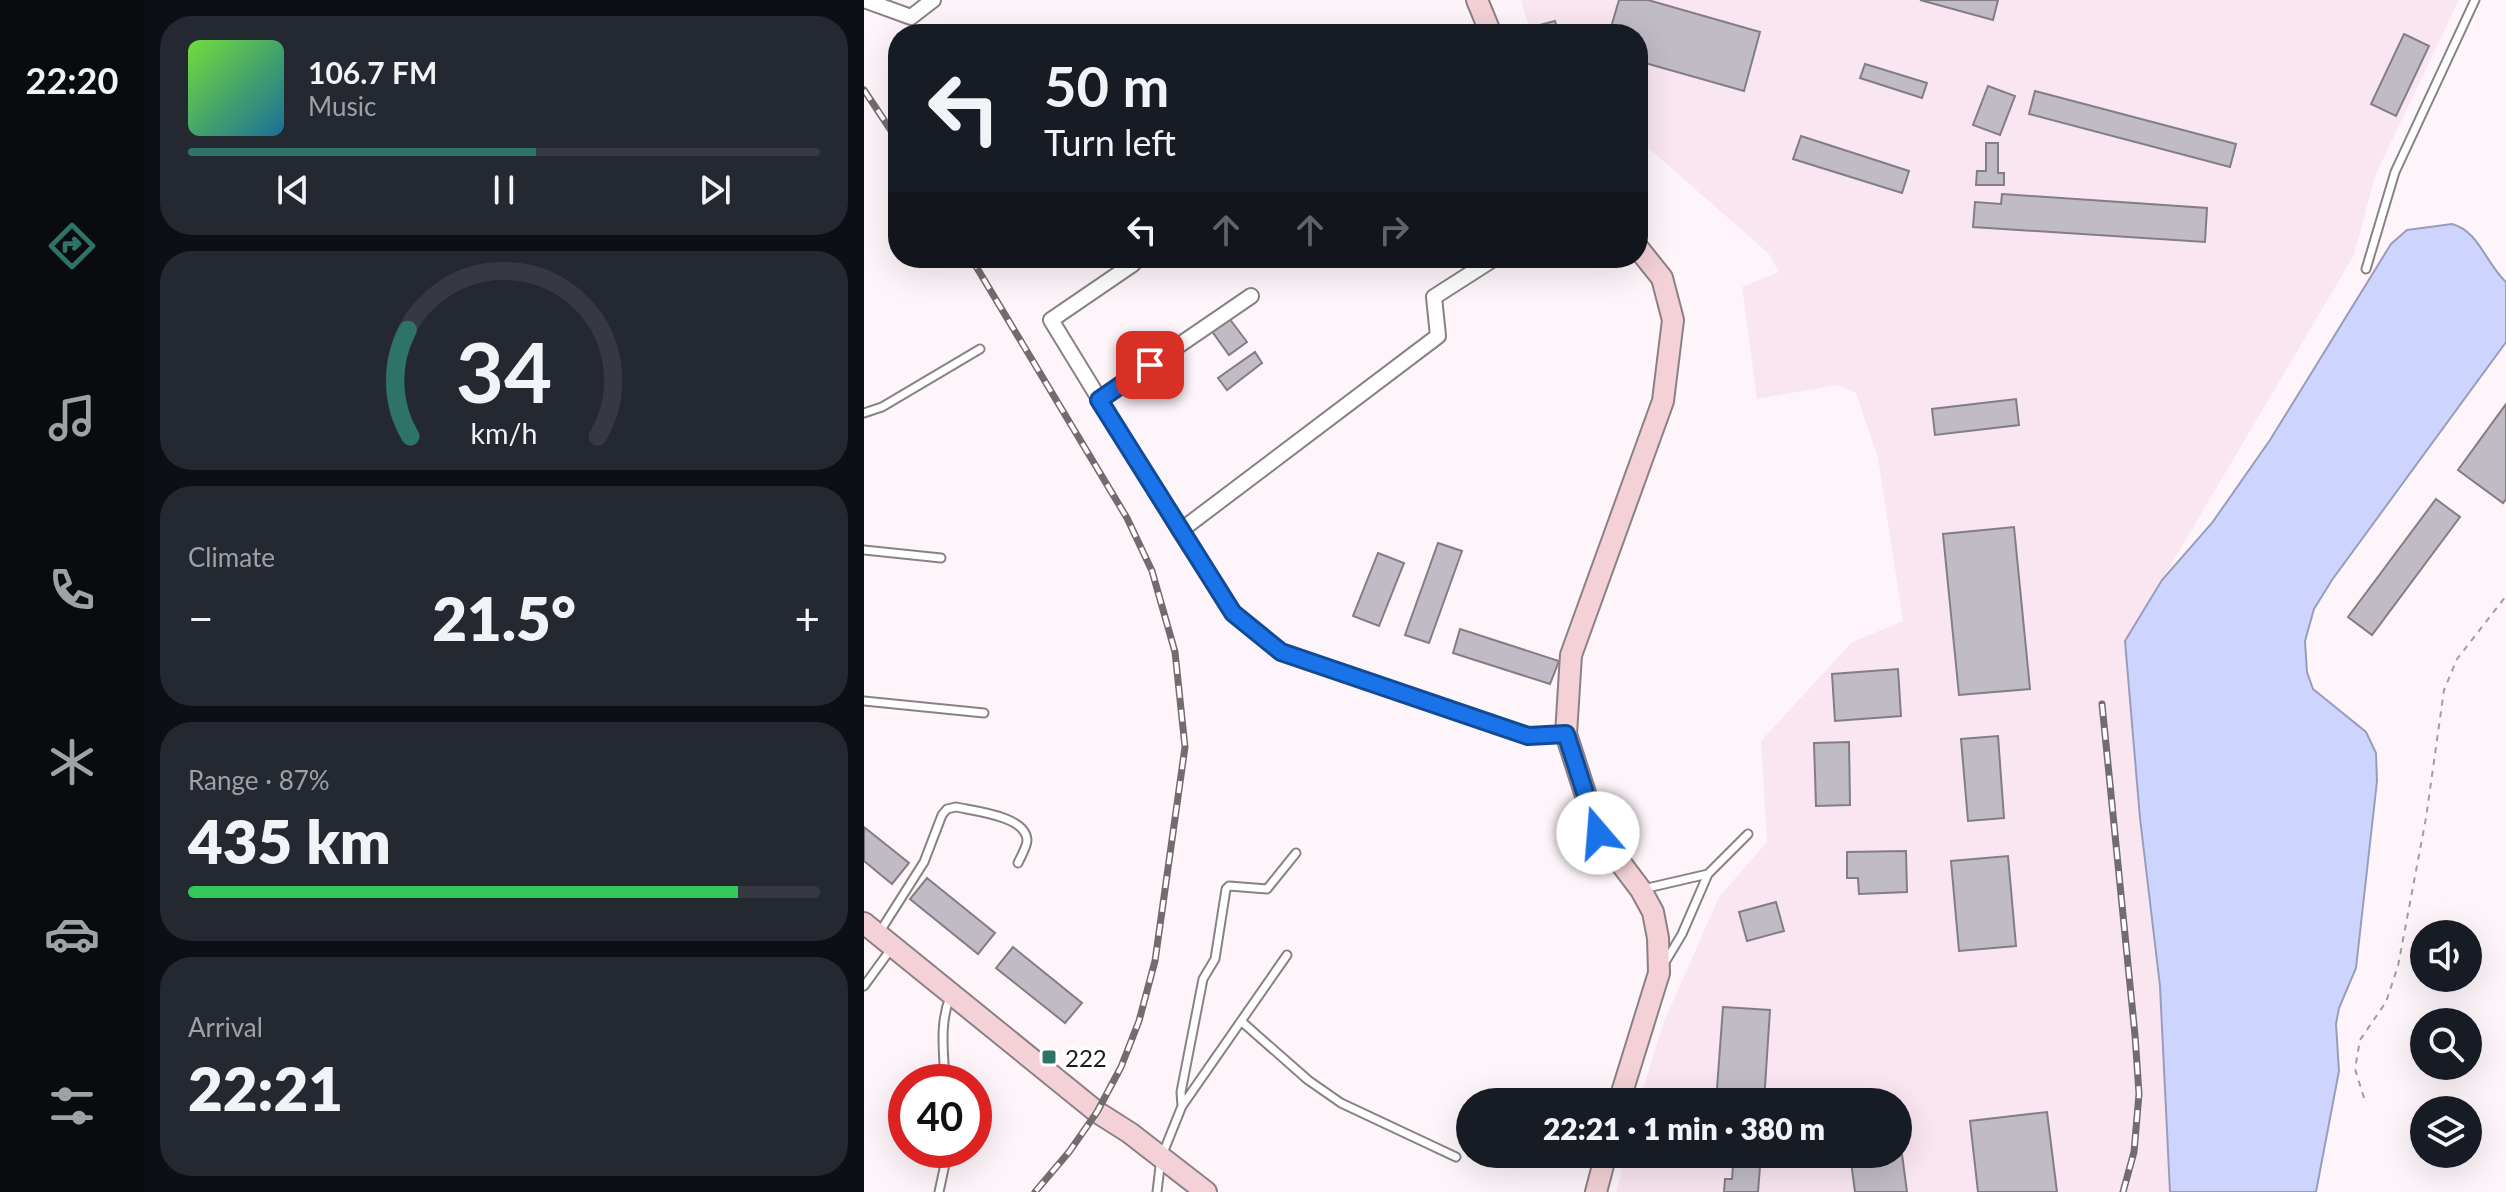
<!DOCTYPE html>
<html lang="en">
<head>
<meta charset="utf-8">
<style>
	body { margin:0; font-family:Lato,sans-serif; background:#242831; color:#f1f3f6; height:100vh; display:flex; flex-direction:column; font-size:30px; white-space:nowrap }
	* { box-sizing:border-box; margin:0 }
	p { font-size:26px; color:#9ea1a6 }
	.icon { flex:none; width:44px; height:44px; fill:none; stroke:currentColor; stroke-width:2; stroke-linecap:round; stroke-linejoin:round }
	.map { position:relative; flex:1; overflow:hidden }
	.side { display:flex; flex-direction:column; gap:16px; padding:16px; background:#0d0f14; width:720px }
	.side>* { flex:none }
	.top-card { position:absolute; left:24px; top:24px; width:760px; height:244px; border-radius:32px; box-shadow:0 8px 32px #0002; background:#171b24; color:#f1f3f6; overflow:hidden }
	.buttons { position:absolute; left:1546px; top:920px; display:grid; gap:16px }
	.buttons a { display:grid; place-items:center; width:72px; height:72px; border-radius:50%; background:#171b24; box-shadow:0 8px 32px #0002; font-size:40px }
	.speed { position:absolute; left:24px; top:1064px; display:flex; gap:16px; font-size:40px; font-weight:700; text-align:center }
	.speed>* { display:grid; place-content:center; width:104px; height:104px; border-radius:50%; background:#171b24; box-shadow:0 8px 32px #0002; line-height:1 }
	.speed .limit { border:12px solid #d22; background:#fff; color:#111 }
	.pin { position:absolute; display:grid; place-items:center; width:68px; height:68px; color:#fff; margin:-34px; border-radius:16px; box-shadow:0 4px 12px #0006 }
	.me { position:absolute; width:88px; margin:-44px; rotate:342deg; stroke-linejoin:round; filter:drop-shadow(0 0 6px #0008) }
	.turn { display:flex; align-items:center; gap:28px; height:168px; padding:0 24px; font-size:36px }
	.turn .icon { width:104px; height:104px; stroke-width:2.5 }
	.turn b { display:block; font-size:56px; line-height:68px }
	.lanes { display:flex; align-items:center; height:76px; padding:0 24px; background:#0003; justify-content:center; gap:40px; direction:ltr }
	.lanes .off { opacity:.35 }
	.big { font-size:60px; font-weight:800; line-height:1.1 }
	.side .card { flex:1; display:flex; flex-direction:column; justify-content:center; gap:12px; min-width:0; padding:0 28px; border-radius:32px; background:#242831 }
	.side .dial { align-items:center; gap:0 }
	.dial svg { height:208px; overflow:visible; fill:none; stroke:#363941; stroke-width:7; stroke-linecap:round; text-anchor:middle }
	.dial text { fill:#f1f3f6; stroke:none }
	.song { display:flex; align-items:center; gap:24px }
	.cover { width:96px; height:96px; border-radius:12px; background:linear-gradient(135deg,hsl(100 70% 55%),hsl(200 70% 35%)) }
	.played { height:8px; border-radius:4px; background:linear-gradient(90deg,#2e7367 55%,#363941 55%) }
	.keys { display:flex; justify-content:space-around; direction:ltr }
	.heat { display:flex; justify-content:space-between; align-items:center; font-size:44px; direction:ltr }
	.charge { height:12px; border-radius:6px; background:linear-gradient(90deg,#34c759 87%,#363941 0) }
	.trip { position:absolute; left:592px; top:1088px; width:456px; height:80px; border-radius:40px; background:#171b24; box-shadow:0 8px 32px #0002; font-weight:800; line-height:80px; text-align:center }
	main { display:flex; flex:1; min-height:0 }
	.tab-bar { display:flex; flex-direction:column; width:144px; justify-content:space-around; align-items:center; background:#090b0e; color:#9ea1a6 }
	.tab-bar .icon { width:56px; height:56px }
	.tab-bar .selected { color:#2e7367 }
	.tab-bar b { font-size:36px; color:#f1f3f6 }
	.map>svg:first-child { display:block }
	.built { fill:#f9e6f1 }
	.water { fill:#cdd5ff; stroke:#989dbb; stroke-width:2 }
	.building { fill:#c0bbc5; stroke:#827d86; stroke-width:2 }
	.lines { fill:none; stroke-linecap:round; stroke-linejoin:round }
	.lane-casing { stroke:#8a8086; stroke-width:11 }
	.street-casing { stroke:#8a8086; stroke-width:18 }
	.secondary-casing { stroke:#8a8086; stroke-width:24 }
	.path { stroke:#a39ca1; stroke-width:2; stroke-dasharray:6 6; stroke-linecap:butt }
	.lane { stroke:#fff; stroke-width:7 }
	.street { stroke:#fff; stroke-width:14 }
	.secondary { stroke:#f3d1d6; stroke-width:20 }
	.rail-casing { stroke:#726c70; stroke-width:7 }
	.rail { stroke:#fff; stroke-width:4; stroke-dasharray:12; stroke-linecap:butt }
	.route-casing { stroke:#114b97; stroke-width:20 }
	.route { stroke:#1a73e8; stroke-width:14 }
	.poi-dot { fill:#2e7367; stroke:#fff; stroke-width:3 }
	.labels { text-anchor:middle; dominant-baseline:central; stroke-width:7; stroke-linejoin:round; paint-order:stroke }
	.poi-label { font-size:24px; fill:#1d191b; stroke:#fff; text-anchor:start }
</style>
</head>
<body>
<main>
<nav class="tab-bar">
<b>22:20</b>
<svg class="icon selected" aria-label="directions" viewBox="0 0 24 24"><path d="M12 3l9 9-9 9-9-9zM9 14v-3h6M13 9l2 2-2 2"/></svg>
<svg class="icon" aria-label="music" viewBox="0 0 24 24"><path d="M9 18V5l10-2v13"/><circle cx="6" cy="18" r="3"/><circle cx="16" cy="16" r="3"/></svg>
<svg class="icon" aria-label="phone" viewBox="0 0 24 24"><path d="M5 4h4l2 5-3 2q2 4 5 5l2-3 5 2v4C11 20 4 13 5 4z"/></svg>
<svg class="icon" aria-label="climate" viewBox="0 0 24 24"><path d="M12 3v18M4 7l16 10M4 17L20 7"/></svg>
<svg class="icon" aria-label="car" viewBox="0 0 24 24"><path d="M5 17H2v-5l4-1 3-4h7l3 4 3 1v5h-3M9 17h6M6 11h13"/><circle cx="7" cy="17" r="2"/><circle cx="17" cy="17" r="2"/></svg>
<svg class="icon" aria-label="filters" viewBox="0 0 24 24"><path d="M4 7h16M4 17h16"/><circle cx="9" cy="7" r="2"/><circle cx="15" cy="17" r="2"/></svg>
</nav>
<section class="side">
<div class="card">
<div class="song"><i class="cover"></i><div><b>106.7 FM</b><p>Music</p></div></div>
<div class="played"></div>
<div class="keys"><svg class="icon" aria-label="previous" viewBox="0 0 24 24"><path d="M18 5L8 12l10 7zM5 5v14"/></svg><svg class="icon" aria-label="pause" viewBox="0 0 24 24"><path d="M8 5v14M16 5v14"/></svg><svg class="icon" aria-label="next" viewBox="0 0 24 24"><path d="M6 5l10 7-10 7zM19 5v14"/></svg></div>
</div>
<div class="card dial"><svg viewBox="0 0 100 80">
<path d="M14 69A42 42 0 1 1 86 69"/>
<path d="M14 69A42 42 0 0 1 13 28" stroke="#2e7367"/>
<text x="50" y="56" font-size="32" font-weight="700">34</text>
<text x="50" y="72" font-size="11">km/h</text>
</svg></div>
<div class="card"><p>Climate</p>
<div class="heat"><a>−</a><b class="big">21.5°</b><a>+</a></div>
</div>
<div class="card"><p>Range · 87%</p><b class="big">435 km</b><div class="charge"></div></div>
<div class="card"><p>Arrival</p><b class="big">22:21</b></div>
</section>
<div class="map">
<svg width="1642" height="1192" viewBox="0 0 1642 1192">
	<rect width="100%" height="100%" fill="#fef5fb"/>
	<path class="built" d="M657,0H1595L1511,176L1490,255L1262,641L1276,818L1296,986L1306,1192H752L762,1154H1034V1102H775L799,1024L855,897L903,842L897,741L988,642L1039,621L1014,458L992,393L974,385L893,399L878,287L915,272L904,253L774,139V34H667Z"/>
	<path class="water" d="M1588,224C1615,231 1622,264 1642,282V342L1468,580L1450,609L1441,641L1443,672L1449,689L1502,732L1512,753L1513,781L1492,968L1475,1008L1472,1024L1475,1071L1452,1192H1306L1296,986L1276,818L1261,641L1298,580L1348,523L1406,440L1527,244L1543,230Z"/>
	<path class="building" d="M755,0H784L896,32L880,91L774,61V34H745Z
		M1056,0H1134L1129,20Z
		M691,21L695,34H670L668,27Z
		M1540,34L1565,46L1532,116L1507,104Z
		M1001,64L1063,83L1058,98L996,78Z
		M1124,86L1151,96L1136,135L1109,125Z
		M1171,91L1372,144L1366,167L1165,114Z
		M937,136L1045,171L1038,193L929,159Z
		M1122,143H1134V173H1140V185H1112L1113,171H1122Z
		M1138,194L1343,208L1341,242L1109,227L1111,202L1137,204Z
		M365,318L383,342L365,355L347,330Z
		M391,352L398,363L363,390L354,378Z
		M1152,399L1155,425L1071,435L1068,409Z
		M1642,404V499L1639,503L1594,470Z
		M1572,499L1596,517L1508,635L1484,617Z
		M1150,527L1166,689L1095,695L1079,534Z
		M574,543L598,551L565,643L541,635Z
		M514,553L540,563L515,626L489,616Z
		M596,629L695,661L686,684L589,653Z
		M1034,669L1037,716L971,721L968,674Z
		M1134,736L1140,818L1104,821L1097,739Z
		M985,742L986,805L952,806L950,743Z
		M0,827L45,863L28,884L0,861Z
		M1042,851L1043,892L995,894L994,878H983V852Z
		M1144,856L1152,946L1095,951L1087,861Z
		M63,878L131,933L114,954L46,899Z
		M912,902L920,931L883,941L875,912Z
		M149,947L218,1003L201,1023L132,968Z
		M859,1007L906,1010L900,1102H852Z
		M1183,1112L1193,1192H1114L1106,1121Z
		M1034,1124L1043,1192H991L986,1154H1034Z
		M849,1154H897L894,1192H860L861,1179H868L869,1165L848,1164Z"/>
	<g class="lines">
		<defs>
			<path id="lane" d="M1502,269L1531,172L1611,0
				M0,413L18,407L116,349
				M0,550L77,558
				M0,701L120,713
				M779,889L844,874
				M15,933L60,862L78,815L83,809L92,807C110,811 162,816 163,840C163,847 157,856 154,863
				M800,964L818,934L844,874L884,834
				M0,986L27,949
				M377,1021L444,1080L477,1103L592,1157
				M81,1082C80,1054 75,1024 86,997
				M318,1106L423,955
				M75,1192L84,1150
				M293,1192L297,1158L318,1106L317,1092L339,979L351,959L362,889L365,886L403,889L432,853"/>
			<path id="street" d="M0,0L47,17L69,0
				M266,258L269,264L187,320L316,531L369,613L417,652L664,736L702,734
				M235,400L387,296
				M316,531L574,336L570,297L631,258"/>
			<path id="secondary" d="M613,0L627,34
				M0,923L233,1112L266,1133L342,1192
				M755,1102L795,973L794,938L789,912L777,890L734,833L702,734L707,655L799,401L809,320L798,278L774,248
				M732,1192L742,1154"/>
		</defs>
		<use href="#lane" class="lane-casing"/>
		<use href="#street" class="street-casing"/>
		<use href="#secondary" class="secondary-casing"/>
		<path class="path" d="M1500,1098L1491,1069L1496,1040L1522,1002L1534,966L1562,818L1580,690L1593,659L1642,596"/>
		<use href="#lane" class="lane"/>
		<use href="#street" class="street"/>
		<use href="#secondary" class="secondary"/>
		<defs>
			<path id="rail" d="M0,90L34,141
				M107,258L263,518L288,571L311,652L321,747L291,961L275,1021L257,1067L233,1112L205,1152L171,1192
				M1238,704L1271,1035L1275,1094L1270,1152L1259,1192"/>
		</defs>
		<use href="#rail" class="rail-casing"/>
		<use href="#rail" class="rail"/>
	</g>
	<g class="lines">
		<defs>
			<path id="route" d="M286,365L235,400L369,613L417,652L664,736L702,734L734,833"/>
		</defs>
		<use href="#route" class="route-casing"/>
		<use href="#route" class="route"/>
	</g>
	<rect class="poi-dot" x="177" y="1049" width="16" height="16" rx="4"/>
	<g class="labels">
		<g class="poi-label">
			<text x="201" y="1057">222</text>
		</g>
	</g>
</svg>
<div class="buttons">
<a><svg class="icon" aria-label="sound" viewBox="0 0 24 24"><path d="M4 9h4l5-4v14l-5-4H4zM17 9q2 3 0 6"/></svg></a>
<a><svg class="icon" aria-label="search" viewBox="0 0 24 24"><circle cx="10" cy="10" r="6"/><path d="M15 15l6 6"/></svg></a>
<a><svg class="icon" aria-label="layers" viewBox="0 0 24 24"><path d="M12 4l9 5-9 5-9-5zM3 14l9 5 9-5"/></svg></a>
</div>
<div class="speed"><div class="limit">40</div></div>
<div class="pin" style="left:286px;top:365px;background:#d93025"><svg class="icon" aria-label="arrive" viewBox="0 0 24 24"><path d="M6 21V4h12l-3 4 3 4H6"/></svg></div>
<svg class="me" style="left:734px;top:833px" viewBox="-20 -20 40 40"><circle r="19" fill="#fff"/><path d="M0-13L10 11 0 6-10 11z" fill="#1a73e8"/></svg>
<div class="trip">22:21 · 1 min · 380 m</div>
<div class="top-card">
<div class="turn"><svg class="icon" aria-label="left" viewBox="0 0 24 24"><path d="M17 20v-9H6M10 6l-5 5 5 5"/></svg><div><b>50 m</b>Turn left</div></div>
<div class="lanes"><svg class="icon" aria-label="left" viewBox="0 0 24 24"><path d="M17 20v-9H6M10 6l-5 5 5 5"/></svg><svg class="icon off" aria-label="ahead" viewBox="0 0 24 24"><path d="M12 20V5M6 11l6-6 6 6"/></svg><svg class="icon off" aria-label="ahead" viewBox="0 0 24 24"><path d="M12 20V5M6 11l6-6 6 6"/></svg><svg class="icon off" aria-label="right" viewBox="0 0 24 24"><path d="M7 20v-9h11M14 6l5 5-5 5"/></svg></div>
</div>
</div>
</main>
</body>
</html>
